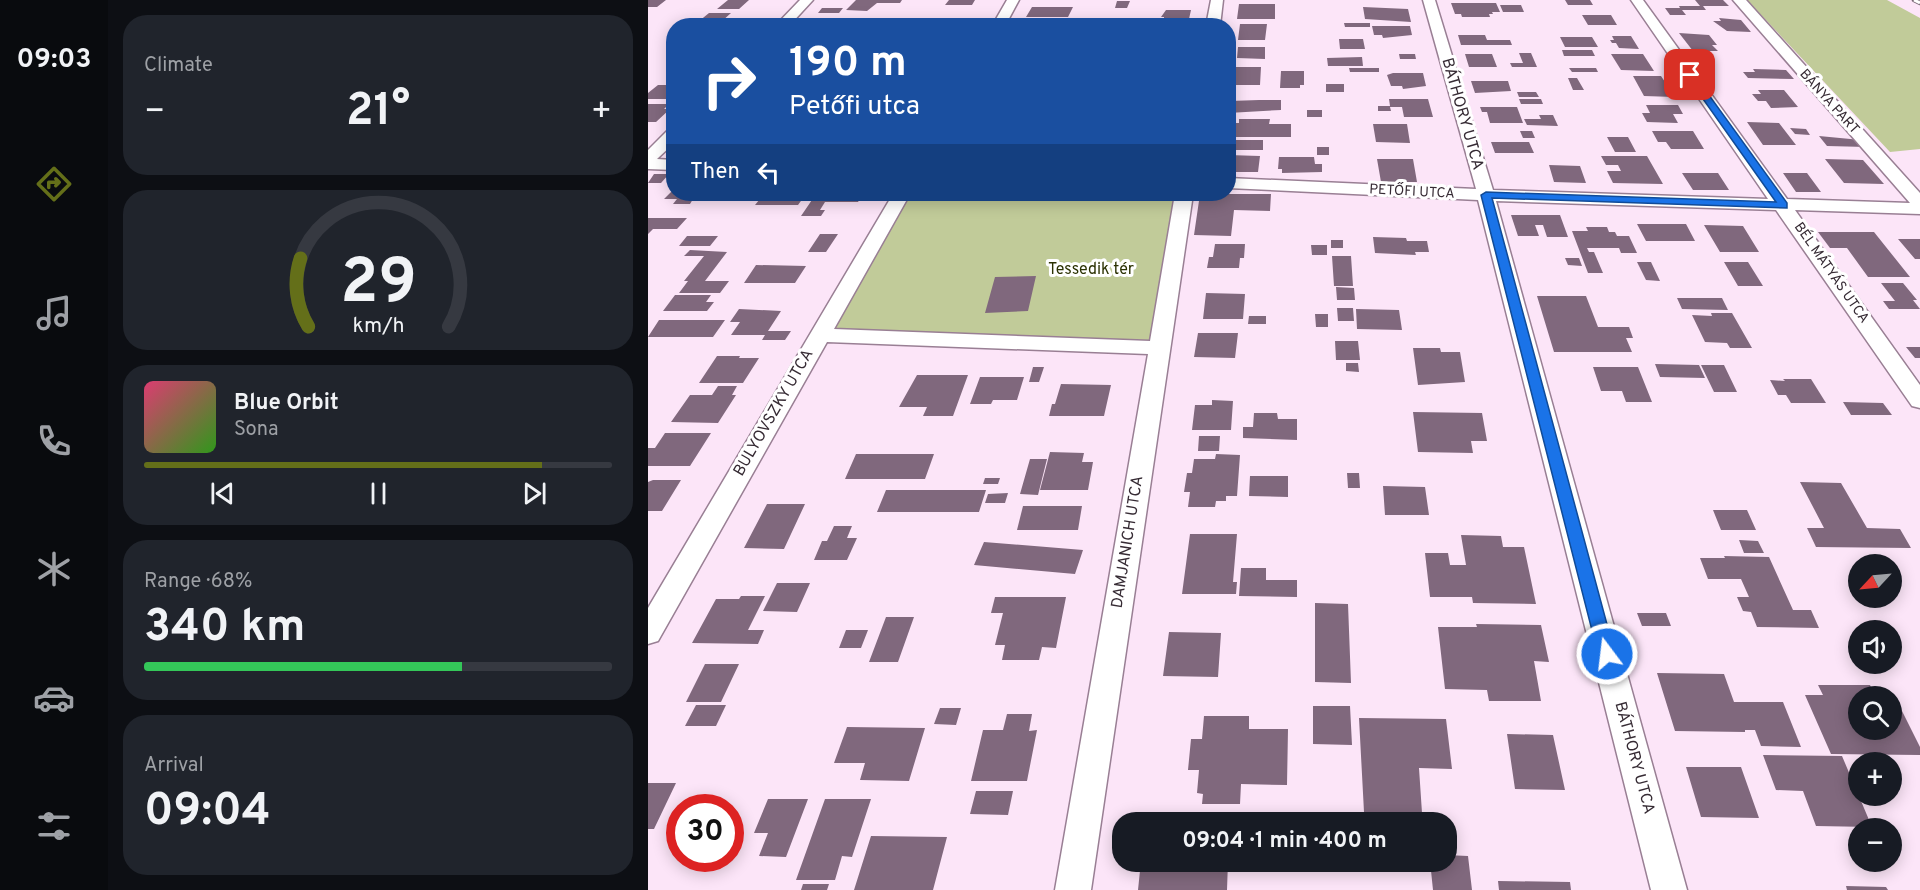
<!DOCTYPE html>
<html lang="en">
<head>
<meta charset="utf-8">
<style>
	body { margin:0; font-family:Overpass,sans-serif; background:#20242c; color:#f1f3f6; height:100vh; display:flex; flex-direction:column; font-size:22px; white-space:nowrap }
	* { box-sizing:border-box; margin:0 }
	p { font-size:20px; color:#9ea1a6 }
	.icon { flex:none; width:33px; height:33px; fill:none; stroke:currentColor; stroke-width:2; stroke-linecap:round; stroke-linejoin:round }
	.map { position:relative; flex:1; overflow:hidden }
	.side { display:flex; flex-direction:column; gap:15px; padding:15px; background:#0d0f14; width:540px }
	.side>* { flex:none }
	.guide { position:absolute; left:18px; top:18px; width:570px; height:183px; border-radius:24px; box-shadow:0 3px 15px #0003; background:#1a4fa0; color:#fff; overflow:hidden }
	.needle { width:39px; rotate:244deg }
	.tools { position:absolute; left:1200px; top:554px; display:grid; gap:12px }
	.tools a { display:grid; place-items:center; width:54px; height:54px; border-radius:50%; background:#171b24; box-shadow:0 3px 15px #0003; font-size:30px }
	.speed { position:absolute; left:18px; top:794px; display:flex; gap:12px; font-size:30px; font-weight:700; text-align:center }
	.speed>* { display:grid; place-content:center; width:78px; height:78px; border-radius:50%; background:#171b24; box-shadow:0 3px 15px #0003; line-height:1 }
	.speed .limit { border:9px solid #d22; background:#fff; color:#111 }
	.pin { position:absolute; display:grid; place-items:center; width:51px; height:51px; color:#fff; margin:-26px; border-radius:12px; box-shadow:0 3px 9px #0006 }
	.me { position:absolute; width:66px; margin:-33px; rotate:345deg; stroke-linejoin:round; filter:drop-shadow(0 0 4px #0008) }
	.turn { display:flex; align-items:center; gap:21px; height:126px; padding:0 24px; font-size:27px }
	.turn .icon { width:78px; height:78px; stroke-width:2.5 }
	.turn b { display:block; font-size:42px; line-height:51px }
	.then { display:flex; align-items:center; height:57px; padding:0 24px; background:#0003; gap:12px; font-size:22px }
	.big { font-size:45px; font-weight:700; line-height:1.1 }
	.side .tile { flex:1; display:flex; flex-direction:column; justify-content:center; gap:9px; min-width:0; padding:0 21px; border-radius:24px; background:#20242c }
	.side .dial { align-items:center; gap:0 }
	.dial svg { height:156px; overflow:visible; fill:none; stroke:#363941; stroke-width:7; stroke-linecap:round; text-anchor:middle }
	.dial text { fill:#f1f3f6; stroke:none }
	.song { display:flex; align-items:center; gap:18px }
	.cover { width:72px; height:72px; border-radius:9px; background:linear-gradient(135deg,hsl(340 70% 55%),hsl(110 70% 35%)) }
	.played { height:6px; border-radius:3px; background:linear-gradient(90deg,#646f19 85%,#363941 85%) }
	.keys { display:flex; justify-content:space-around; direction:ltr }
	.heat { display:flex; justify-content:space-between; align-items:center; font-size:33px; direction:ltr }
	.charge { height:9px; border-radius:4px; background:linear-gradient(90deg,#34c759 68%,#363941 0) }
	.trip { position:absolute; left:464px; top:812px; width:345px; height:60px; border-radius:24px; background:#171b24; box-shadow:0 3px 15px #0003; font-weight:700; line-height:60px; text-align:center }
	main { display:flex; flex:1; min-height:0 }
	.menu { display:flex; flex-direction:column; width:108px; justify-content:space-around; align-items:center; background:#090b0e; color:#9ea1a6 }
	.menu .icon { width:42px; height:42px }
	.menu .active { color:#646f19 }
	.menu b { font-size:27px; color:#f1f3f6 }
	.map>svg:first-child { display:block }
	.green { fill:#c1cb99 }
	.building { fill:#80687d }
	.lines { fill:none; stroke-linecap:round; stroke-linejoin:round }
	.street-casing { stroke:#997f94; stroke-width:3 }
	.street { fill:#fff; fill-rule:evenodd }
	.rail-casing { stroke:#766774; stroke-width:4.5 }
	.rail { stroke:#fff; stroke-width:3; stroke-dasharray:8; stroke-linecap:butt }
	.route { fill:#1a73e8; stroke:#114b97; stroke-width:1.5 }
	.labels { text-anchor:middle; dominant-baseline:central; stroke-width:6; stroke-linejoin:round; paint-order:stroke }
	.far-street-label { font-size:14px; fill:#362b34; stroke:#fff }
	.street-label { font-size:16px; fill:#362b34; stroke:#fff }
	.park-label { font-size:16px; fill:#2b3102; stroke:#fff }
</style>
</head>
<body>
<main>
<nav class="menu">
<b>09:03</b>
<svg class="icon active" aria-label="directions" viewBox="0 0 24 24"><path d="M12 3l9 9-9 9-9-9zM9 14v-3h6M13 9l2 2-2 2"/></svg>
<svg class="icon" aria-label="music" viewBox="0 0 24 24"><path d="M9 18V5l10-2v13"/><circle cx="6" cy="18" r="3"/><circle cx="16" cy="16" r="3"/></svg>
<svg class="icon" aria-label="phone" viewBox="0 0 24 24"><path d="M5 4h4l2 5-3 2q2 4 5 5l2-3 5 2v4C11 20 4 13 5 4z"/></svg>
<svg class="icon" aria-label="climate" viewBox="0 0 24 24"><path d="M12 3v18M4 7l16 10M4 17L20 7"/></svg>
<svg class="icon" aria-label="car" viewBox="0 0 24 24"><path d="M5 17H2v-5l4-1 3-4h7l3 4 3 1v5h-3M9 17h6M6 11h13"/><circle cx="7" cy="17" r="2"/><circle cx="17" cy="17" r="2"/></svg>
<svg class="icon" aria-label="filters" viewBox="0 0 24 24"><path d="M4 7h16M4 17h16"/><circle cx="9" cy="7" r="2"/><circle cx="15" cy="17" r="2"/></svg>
</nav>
<section class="side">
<div class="tile"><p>Climate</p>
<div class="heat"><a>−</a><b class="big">21°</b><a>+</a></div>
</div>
<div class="tile dial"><svg viewBox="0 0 100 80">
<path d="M14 69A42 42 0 1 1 86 69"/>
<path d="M14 69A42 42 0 0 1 10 34" stroke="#646f19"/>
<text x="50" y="56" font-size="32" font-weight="700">29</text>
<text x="50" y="72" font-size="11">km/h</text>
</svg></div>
<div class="tile">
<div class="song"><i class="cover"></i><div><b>Blue Orbit</b><p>Sona</p></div></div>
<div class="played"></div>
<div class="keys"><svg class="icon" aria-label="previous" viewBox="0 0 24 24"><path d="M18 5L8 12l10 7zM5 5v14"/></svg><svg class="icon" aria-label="pause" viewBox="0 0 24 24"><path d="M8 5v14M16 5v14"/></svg><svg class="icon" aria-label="next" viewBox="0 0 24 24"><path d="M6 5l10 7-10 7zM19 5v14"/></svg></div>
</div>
<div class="tile"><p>Range · 68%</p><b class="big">340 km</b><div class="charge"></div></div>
<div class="tile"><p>Arrival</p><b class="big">09:04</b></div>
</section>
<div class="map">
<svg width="1272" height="890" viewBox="0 0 1272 890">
	<rect width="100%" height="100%" fill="#fce5f8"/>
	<path class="green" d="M1099,0H1239L1272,18V149L1242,152Z
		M253,194H536L510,348L171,335Z"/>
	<path class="building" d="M0,0H18L9,7H0Z
		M80,0H101L91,9H69Z
		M208,0H254L252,3H229L219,11L198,10Z
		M301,0H327L324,5H297Z
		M917,0H942L945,5H920Z
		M1047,0H1075L1081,6H1052Z
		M469,1H482L479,8H467Z
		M803,3H848L852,12H844L845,14H841L842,17H814L813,14H807Z
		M591,4H627V19H589Z
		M852,5H873L876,12H855Z
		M1031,6H1055L1058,10H1034L1038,15H1022L1017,8H1032Z
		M384,7H425L420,17H378Z
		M715,7L760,9L763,22L717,19Z
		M174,8H195L191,13H170Z
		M518,10H543L541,19L516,20V17H513Z
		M61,13H83L73,22H50Z
		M934,15H963L969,25H940Z
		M1071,18L1093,20L1103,32L1079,31L1065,21H1073Z
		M417,19H446L445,22H416Z
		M516,21H542L541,25H515Z
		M696,23H722V27H697Z
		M592,24H619L617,40H590Z
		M724,26H762L764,35L735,38L734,35H726Z
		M1031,33L1061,35L1069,45H1064L1070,51H1045Z
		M810,35H837L839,40H862L864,45H813Z
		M964,36H983L991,49L971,48L968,43H964L962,40H966Z
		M912,37H944L950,47H917Z
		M691,39H715L717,49H692Z
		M590,47H617V59L589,58Z
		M914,50H944L947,56H916Z
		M871,53H883L889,67H864L862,63H875Z
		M751,54H767L768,59H752Z
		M817,54H844L849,67H821Z
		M963,54H995L1006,71L973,70Z
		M714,57L715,66H680L679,58Z
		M584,67H613L612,85H581Z
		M701,68H731V72H702Z
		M921,68H948L950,72H924Z
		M1105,69L1138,70L1146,79L1100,78L1095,72H1107Z
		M633,71H656V85H652V88H632Z
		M745,73H775L778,86L755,89L754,86H743L739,75Z
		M985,76H1013L1027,97L996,96Z
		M920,78H929L936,90H925Z
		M823,81H860L863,91L827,93Z
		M678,84H696V92H678Z
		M10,85H26V99H0V93Z
		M1110,90H1136L1150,107L1123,108L1118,101H1110L1104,94H1113Z
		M869,92H888L891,97H871Z
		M741,99H780L785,117H756L754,107H742L743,111H730V106H742Z
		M871,99H893L895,104H873Z
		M611,100H633V110L580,113L582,101Z
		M0,104H21L16,109H22L8,122H0Z
		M998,105H1030L1035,114H1025L1030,123L999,122L994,113H1002Z
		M832,107H869L875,123H842L839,112H834Z
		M659,110H674V117H659Z
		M891,115H905L910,126L879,125L876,119H893Z
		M591,119H622L621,124H643V137H580V123H591Z
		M1099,122L1131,123L1148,145H1115Z
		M725,124H759L762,143L728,142Z
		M1142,128L1158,129L1162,135L1147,134Z
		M872,131H884L887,138H875Z
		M1004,131H1045L1056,149H1023L1018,142H1010Z
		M1171,136L1213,140L1219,147L1179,146Z
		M959,137H980L988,152H967Z
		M580,140H615V150H580Z
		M843,142H881L886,153H847Z
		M669,147H681V155H669Z
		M580,155L612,156L610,172H580Z
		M953,156H999L1015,184L965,183L959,171H973L970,165H958Z
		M631,157H666L667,164H674V172L634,173V169H630Z
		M729,159H765L769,182H733Z
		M1177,159L1215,160L1236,184L1196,183Z
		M901,165L932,166L938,183L906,182Z
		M1034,173H1070L1081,190H1045Z
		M1135,173H1159L1173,192H1148Z
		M6,174H21L13,183H0Z
		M26,189V194H64L59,199H45L42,204H25L29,199H16Z
		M116,194H158L150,205H107Z
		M168,194H215L210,202H177L172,210H177L173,216H153Z
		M552,194H623L622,211L586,210L583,236L546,235Z
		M863,215H912L920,237H899L895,225H887L891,236H870Z
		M0,218H39L29,229H5L0,234Z
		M989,224H1038L1047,241H998Z
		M1056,225L1095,226L1111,252H1072Z
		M938,227H959L961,232H967L969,236H981L989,253H973L971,248H939L941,252H946L955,273H940L924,231H940Z
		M1170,232H1226L1262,277H1220L1199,248H1182Z
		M172,234H190L178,252H160Z
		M39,236H70L62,246H31Z
		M725,237L758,238L759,241H779L781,252H767L768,255L727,253Z
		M1250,239H1272V259H1267Z
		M683,240H695V248H683Z
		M567,244H597L596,258H592L591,268H559L561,257H565Z
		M663,245H679V255H664Z
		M42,250L79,252L57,281H81L72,293H31L40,281H36L56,256H36Z
		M684,256H703L705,286H686Z
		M917,258H931L934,266L920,265Z
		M989,262H1003L1012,281L998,280Z
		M1076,262H1100L1115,286H1090Z
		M108,265L158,266L147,283H96Z
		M388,276L380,311L337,313L347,277Z
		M1233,283H1255L1269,300H1265L1272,309H1241L1235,301H1247Z
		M688,287L706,288L707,300H689Z
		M558,293L597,294L595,319H555Z
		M27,295H63L58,302H66L59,311H15Z
		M889,296H938L950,327H981L985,338H978L984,352H906Z
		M1029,298H1074L1080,310L1034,309Z
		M689,308H705L706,321H690Z
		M91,309L133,311L120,331H143L137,340H114L117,335H83L92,322H82Z
		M708,309L751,310L754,330L709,329Z
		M1063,313H1084L1104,348H1082L1079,343L1057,342L1044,315L1064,316Z
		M667,314H680V327H668Z
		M601,316H618V324H600Z
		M11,320H77L65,337H0Z
		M550,333H590L587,358L546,357Z
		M687,341H710L712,360H688Z
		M1258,347H1272V358H1267Z
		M765,348H792L793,352H812L817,382L770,385Z
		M69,356H92L91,358H111L95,383H51Z
		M698,363H710L711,372L698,371Z
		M1007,364L1051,365L1057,378L1012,377Z
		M1053,365H1076L1089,392H1066Z
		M385,367H396L391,382H381Z
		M945,367H990L1004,402H978L974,391H953Z
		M269,375H320L305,416H275L279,407H251Z
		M332,377H376L369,400H345L343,404H322Z
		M1135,379H1163L1178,403H1143L1138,395H1130L1122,380L1137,381Z
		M413,384L463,385L456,416H401L404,404H407Z
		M70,386H89L84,395H88L70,423L23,422L42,395H64Z
		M564,400L585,401L583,430H544L547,405H564Z
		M1195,402L1235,403L1244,415H1203Z
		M765,412L834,413L839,441H823L825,453L770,452Z
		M606,413H629L630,419H649V440L595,438V427H605Z
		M17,433H63L42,466H0V448H7Z
		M551,436H572L571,451H550Z
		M402,452L436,453L434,462H445L440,490H392Z
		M208,454H286L277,479H197Z
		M568,454L592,455L589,496H578V501H568L567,507H540L542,492H536L539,473H544L546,459H567Z
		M382,459H399L390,495L372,494Z
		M699,473H711L712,488H700Z
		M602,476H640V497L601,496Z
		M337,478H352L350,484H335Z
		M5,480H33L14,511H0V482Z
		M1152,482L1193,483L1219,528L1252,529L1263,548L1168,547L1159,528H1176Z
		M735,486L777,487L781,515H737Z
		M238,490H338L331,512H229Z
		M360,493L357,503H337L340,494Z
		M119,504H157L136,549L96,548Z
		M375,506H434L430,530H369Z
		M1065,510H1099L1108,530H1073Z
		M186,526H204L199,538H209L199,560H166L174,541H179Z
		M542,534H589L585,582H589L588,594H534Z
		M813,535L853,536L855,547H876L888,604L825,603L824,597H782L777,553H800L802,565H818Z
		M1091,540L1110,541L1116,553H1096Z
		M336,542L435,550L427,574L326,565Z
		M1076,556L1121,557L1145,610H1163L1171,628L1109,627L1103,612L1095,611L1089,597H1101L1093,579H1060L1052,558H1077Z
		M593,568H618V580H649V597L591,596Z
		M129,583H162L149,612L115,611Z
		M93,596H117L100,630H116L110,644L44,643L68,599H91Z
		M347,597H418L408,648L394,647L391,660H354L357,645H347L355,613H343Z
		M667,603L700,604L703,683L667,682Z
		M989,613H1018L1023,626H994Z
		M238,617H266L250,662H221Z
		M828,624L893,625L901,662L886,661L893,701H841L839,690L797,689L790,627H829Z
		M198,630H220L213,648H191Z
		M521,632L573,633L570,677L515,676Z
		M57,664H91L73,702H38Z
		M1009,673L1076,674L1086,702H1135L1153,747L1113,746L1107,730H1097V732L1027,731Z
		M1170,685H1222L1227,696H1210V729H1244V701H1249L1272,747V755L1183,754L1157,695H1175Z
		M48,705H78L68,726H37Z
		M665,706H702L704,745L665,744Z
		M292,708H313L308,725L286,724Z
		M359,714H384L381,731L389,730L379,781H323L335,730H355Z
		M556,716H601V729H640L639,785L593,784L592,804H554L555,794L549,793L551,770H540L543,739H554Z
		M711,718L798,719L804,769L771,768L774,813L716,812Z
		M199,727L277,728L261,781L212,780L217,763H186Z
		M859,734L905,735L917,790L867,789Z
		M1115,755L1194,756L1224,827L1168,826L1155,791L1128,790Z
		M1038,767H1093L1111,818L1053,817Z
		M0,783H28L6,829H0Z
		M328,791H365L360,815L322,814Z
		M120,799H160L138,857L111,856L120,833H106Z
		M177,799H223L204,857L194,856L187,880H148Z
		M223,836L299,837L285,890H206Z
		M798,855L820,856L824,890H785L782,861H798Z
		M493,861H580L579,890H490Z
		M619,861H667V864L619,863Z
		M850,881L922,882L923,890H851Z
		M155,884H181L179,890H153Z
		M1198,886L1238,887L1240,890H1199Z"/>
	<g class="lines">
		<defs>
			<path id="street" d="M152,0H165L141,26H127Z
				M359,0H371L357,26H344Z
				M563,0H575L572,26H558Z
				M775,0H787L845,190L1120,199L983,0H995L1139,199L1262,203L1085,0H1098L1272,193V214L1147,210L1272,385V408L1264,406L1128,210L848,201L1039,890H1003L830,200L580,188V178L828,189Z
				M26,128V143L9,159L26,160V170L0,169V150L20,130Z
				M245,194H262L186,329L502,341L527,194H545L443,890H407L500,354L179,342L10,641L0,644V608Z"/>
		</defs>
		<use href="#street" class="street-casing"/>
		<use href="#street" class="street"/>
		<defs>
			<path id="rail" d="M1266,0L1272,3"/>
		</defs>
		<use href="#rail" class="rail-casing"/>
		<use href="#rail" class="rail"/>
	</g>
	<path class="route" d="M1039,73H1045L1139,203V208L844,198L967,654L965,658L959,660L953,658L950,654L833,195L838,192L1128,202L1038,75Z"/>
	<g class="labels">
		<g class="far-street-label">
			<text transform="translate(1181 102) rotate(48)">BÁNYA PART</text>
			<text transform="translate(764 192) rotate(3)">PETŐFI UTCA</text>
			<text transform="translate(1183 273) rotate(55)">BÉL MÁTYÁS UTCA</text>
		</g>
		<g class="street-label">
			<text transform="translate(814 114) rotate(74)">BÁTHORY UTCA</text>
			<text transform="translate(126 413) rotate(-60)">BULYOVSZKY UTCA</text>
			<text transform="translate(480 542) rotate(-81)">DAMJANICH UTCA</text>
			<text transform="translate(986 758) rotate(75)">BÁTHORY UTCA</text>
		</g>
		<g class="park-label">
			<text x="443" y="270">Tessedik tér</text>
		</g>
	</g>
</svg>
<div class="tools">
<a><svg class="needle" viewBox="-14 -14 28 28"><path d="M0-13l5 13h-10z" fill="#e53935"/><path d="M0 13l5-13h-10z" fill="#9ea1a6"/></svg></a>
<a><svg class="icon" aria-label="sound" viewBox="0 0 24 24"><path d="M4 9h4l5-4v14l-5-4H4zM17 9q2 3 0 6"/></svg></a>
<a><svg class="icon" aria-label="search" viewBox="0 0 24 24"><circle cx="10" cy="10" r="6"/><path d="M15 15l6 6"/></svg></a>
<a>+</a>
<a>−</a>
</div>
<div class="speed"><div class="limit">30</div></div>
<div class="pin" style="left:1042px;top:75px;background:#d93025"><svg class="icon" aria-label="arrive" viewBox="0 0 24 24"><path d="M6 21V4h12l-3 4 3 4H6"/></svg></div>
<svg class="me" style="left:959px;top:654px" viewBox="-20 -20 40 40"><circle r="17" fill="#1a73e8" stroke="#fff" stroke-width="3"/><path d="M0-11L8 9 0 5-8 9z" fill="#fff"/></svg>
<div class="trip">09:04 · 1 min · 400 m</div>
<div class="guide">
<div class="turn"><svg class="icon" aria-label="right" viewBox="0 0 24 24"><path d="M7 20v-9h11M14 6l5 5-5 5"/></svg><div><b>190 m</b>Petőfi utca</div></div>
<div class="then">Then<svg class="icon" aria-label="left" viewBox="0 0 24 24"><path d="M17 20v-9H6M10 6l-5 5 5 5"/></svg></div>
</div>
</div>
</main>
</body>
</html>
